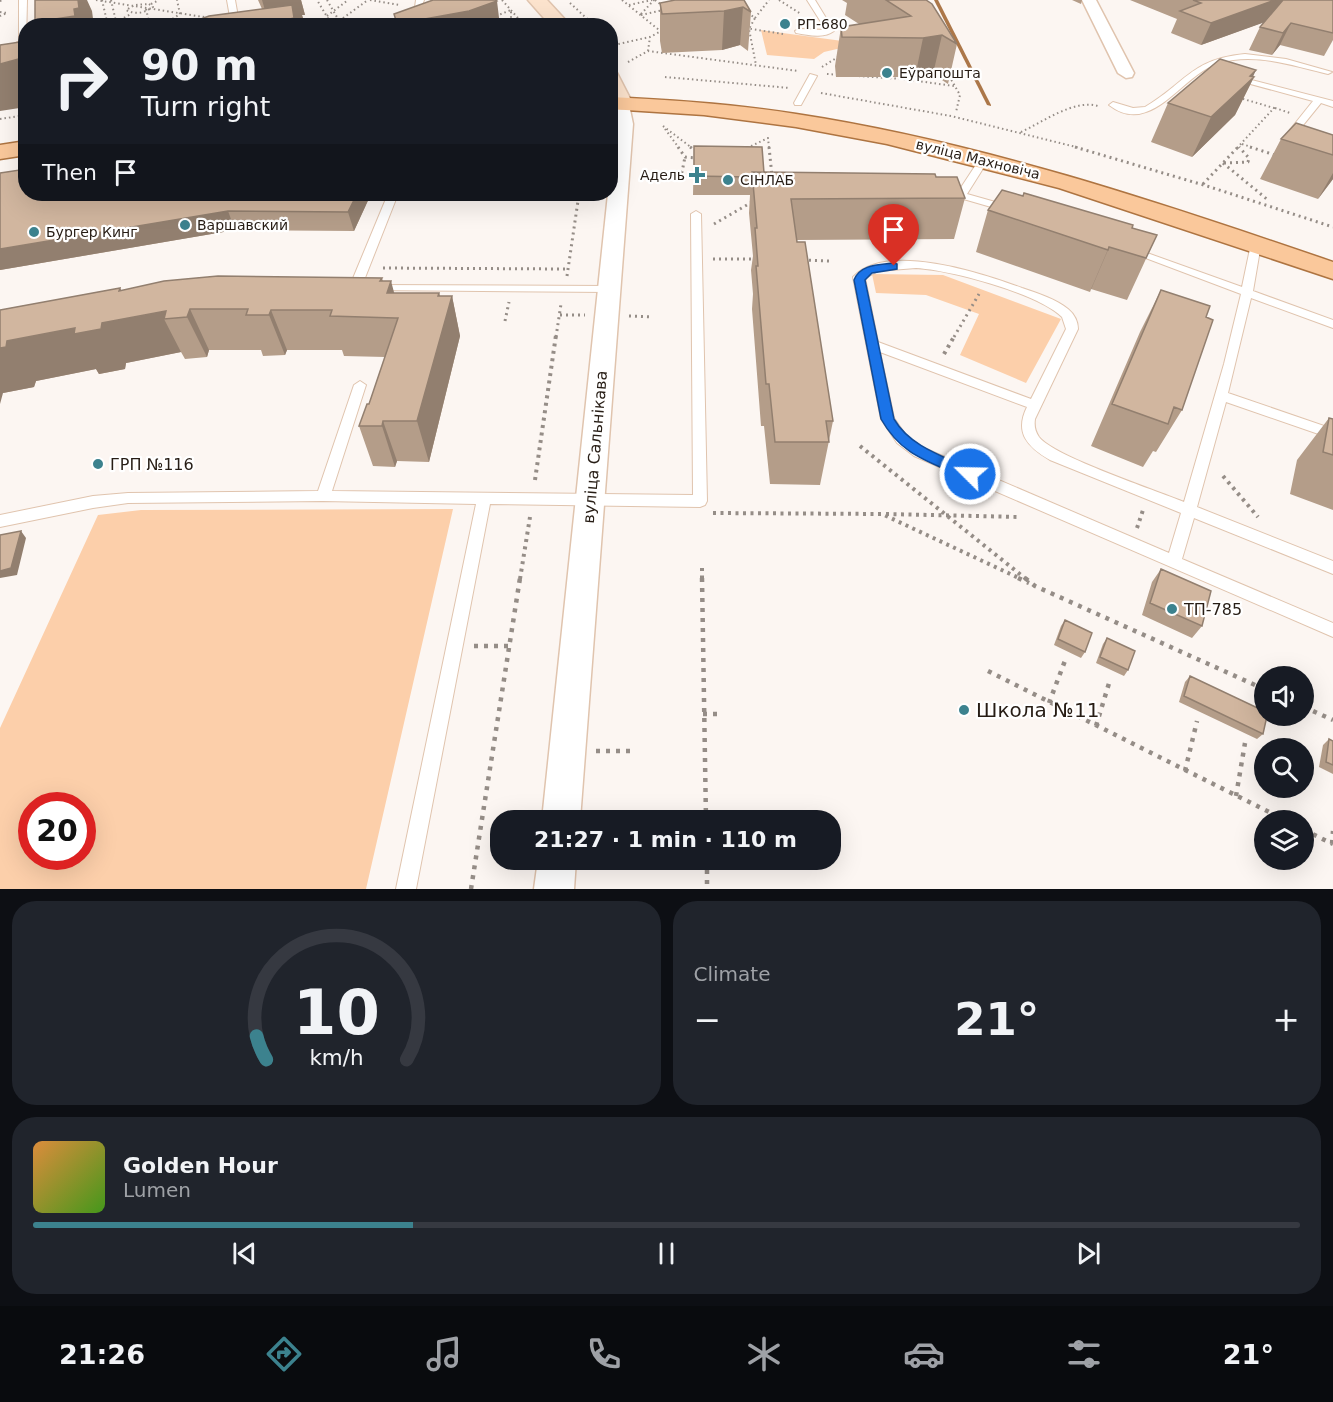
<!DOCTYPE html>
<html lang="en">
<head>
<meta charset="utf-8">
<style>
	body { margin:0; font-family:"DejaVu Sans",sans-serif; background:#20242c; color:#f1f3f6; height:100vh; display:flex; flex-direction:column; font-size:22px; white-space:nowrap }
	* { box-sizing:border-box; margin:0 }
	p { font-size:20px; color:#9ea1a6 }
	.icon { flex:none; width:33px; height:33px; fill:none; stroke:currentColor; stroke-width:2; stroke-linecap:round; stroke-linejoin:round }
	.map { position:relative; height:889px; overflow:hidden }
	.drawer { display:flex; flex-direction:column; gap:12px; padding:12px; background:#0d0f14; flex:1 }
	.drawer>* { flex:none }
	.banner { position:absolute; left:18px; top:18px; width:600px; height:183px; border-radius:24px; box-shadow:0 6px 24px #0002; background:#171b24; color:#f1f3f6; overflow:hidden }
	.buttons { position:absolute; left:1254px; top:666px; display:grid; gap:12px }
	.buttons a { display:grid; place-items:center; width:60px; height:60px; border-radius:50%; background:#171b24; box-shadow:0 6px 24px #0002; font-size:30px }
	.speed { position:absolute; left:18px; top:792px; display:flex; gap:12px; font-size:30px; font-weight:700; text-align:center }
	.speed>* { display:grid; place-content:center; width:78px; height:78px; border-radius:50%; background:#171b24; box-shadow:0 6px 24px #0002; line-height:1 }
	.speed .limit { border:9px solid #d22; background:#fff; color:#111 }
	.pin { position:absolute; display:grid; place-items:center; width:51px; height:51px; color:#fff; margin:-62px -26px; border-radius:50% 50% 50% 0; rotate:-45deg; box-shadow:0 0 6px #0007 }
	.pin .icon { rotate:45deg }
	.me { position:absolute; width:66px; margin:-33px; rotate:293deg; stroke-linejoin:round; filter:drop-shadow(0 0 4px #0008) }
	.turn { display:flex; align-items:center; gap:21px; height:126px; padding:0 24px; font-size:27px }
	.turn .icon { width:78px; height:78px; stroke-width:2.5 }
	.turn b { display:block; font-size:42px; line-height:51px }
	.then { display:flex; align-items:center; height:57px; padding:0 24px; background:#0003; gap:12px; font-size:22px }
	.big { font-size:45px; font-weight:800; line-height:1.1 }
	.drawer .tile { flex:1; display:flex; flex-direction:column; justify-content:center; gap:9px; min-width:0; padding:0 21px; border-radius:24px; background:#20242c }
	.drawer .dial { align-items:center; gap:0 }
	.dial svg { height:156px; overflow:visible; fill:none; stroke:#363941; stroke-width:7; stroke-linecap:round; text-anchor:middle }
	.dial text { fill:#f1f3f6; stroke:none }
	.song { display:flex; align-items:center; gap:18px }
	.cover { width:72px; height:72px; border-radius:9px; background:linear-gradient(135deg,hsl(30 70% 55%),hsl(100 70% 35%)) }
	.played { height:6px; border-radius:3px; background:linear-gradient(90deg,#3c828e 30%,#363941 30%) }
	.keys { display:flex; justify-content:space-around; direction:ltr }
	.heat { display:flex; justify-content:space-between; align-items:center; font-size:33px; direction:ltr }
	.drawer .tiles { flex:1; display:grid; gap:12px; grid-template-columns:1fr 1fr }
	.tile:last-child { grid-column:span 2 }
	.trip { position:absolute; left:490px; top:810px; width:351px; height:60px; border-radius:24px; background:#171b24; box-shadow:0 6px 24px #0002; font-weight:800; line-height:60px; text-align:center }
	.tab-bar { display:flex; height:96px; justify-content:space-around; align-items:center; background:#090b0e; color:#9ea1a6 }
	.tab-bar .icon { width:42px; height:42px }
	.tab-bar .on { color:#3c828e }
	.tab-bar b { font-size:27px; color:#f1f3f6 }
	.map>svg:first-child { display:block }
	.green { fill:#fccfaa; fill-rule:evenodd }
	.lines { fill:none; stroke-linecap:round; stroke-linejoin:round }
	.stream { fill:#ac7749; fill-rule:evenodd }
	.lane-casing { stroke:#e0c4ae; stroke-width:2 }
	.street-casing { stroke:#e0c4ae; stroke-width:3 }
	.secondary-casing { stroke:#e0c4ae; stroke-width:3 }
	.primary-casing { stroke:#ae7441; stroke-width:3 }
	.path-far3 { stroke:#958d87; stroke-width:2; stroke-dasharray:1.5 3; stroke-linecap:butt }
	.path-far2 { stroke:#958d87; stroke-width:3; stroke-dasharray:2 4; stroke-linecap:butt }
	.path-far1 { stroke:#958d87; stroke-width:4; stroke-dasharray:3 4.5; stroke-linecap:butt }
	.path { stroke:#958d87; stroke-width:4.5; stroke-dasharray:4 6; stroke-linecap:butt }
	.lane { fill:#fff; fill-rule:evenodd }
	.street { fill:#fff; fill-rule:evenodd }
	.secondary { fill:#fce3cd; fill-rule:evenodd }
	.primary { fill:#fac89b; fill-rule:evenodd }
	.wall { fill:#b49d89 }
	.shaded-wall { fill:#927f6f }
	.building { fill:#d1b69f; stroke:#927f6f; stroke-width:1.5 }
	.route { fill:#1a73e8; stroke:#114b97; stroke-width:1.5 }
	.poi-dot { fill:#3c828e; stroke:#fff; stroke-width:2 }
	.labels { text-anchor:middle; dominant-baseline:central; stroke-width:4.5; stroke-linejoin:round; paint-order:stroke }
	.far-poi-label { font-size:14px; fill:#271d15; stroke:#fff; text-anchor:start }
	.far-street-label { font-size:14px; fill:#271d15; stroke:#fff }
	.street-label { font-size:16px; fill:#271d15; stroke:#fff }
	.poi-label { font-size:16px; fill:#271d15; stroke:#fff; text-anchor:start }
	.near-poi-label { font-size:20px; fill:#271d15; stroke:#fff; text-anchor:start }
</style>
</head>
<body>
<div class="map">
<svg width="1333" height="889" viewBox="0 0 1333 889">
	<rect width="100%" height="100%" fill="#fcf6f2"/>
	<path class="green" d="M761,30L850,42V46L824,52L814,59L767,55Z
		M872,274L943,275L1061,319L1026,383L960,355L979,314L926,295L876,293Z
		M453,509L366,889H0V728L98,515L141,510ZM32,806H82V856H32Z"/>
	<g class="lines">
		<path class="stream" d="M934,0H938L991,105V106L987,105Z"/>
		<defs>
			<path id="lane" d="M19,0H27L26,44L0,59V53L19,41Z
				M227,0H235L238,17L230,26H222L230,17Z
				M416,0H424C420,13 405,26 392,26L415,7Z
				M807,0H815L834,31C823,39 809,35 796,33L795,31L799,29L826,30Z
				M1245,54L1286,59L1332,72L1328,74C1294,66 1255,52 1219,63C1182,74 1152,138 1109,105L1113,102L1133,108L1145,107C1186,83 1191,59 1245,54Z
				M810,74L817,76L801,105H795L794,103Z
				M1232,75L1333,101V107L1321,103L1291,140H1285V136L1313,101L1232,79Z
				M984,156L989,159L967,194L1013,207V211H1005L960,198H946L941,195L946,192H958L981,157Z
				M388,194H398L361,288L359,290H351L349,288Z
				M696,211L701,214L707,501L705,505L700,507L490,504L416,889H396L476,504L323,501L128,503L93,508L0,527V515L93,496L128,493L318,491L354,385L360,381L366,385L332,491L693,495L691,214Z
				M1256,241L1261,244L1253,291L1333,320V328L1251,298L1228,393L1333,429V439L1226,402L1197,507L1333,561V574L1194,518L1182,559L1333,623V637L914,456L897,443L881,419L853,277C886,241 984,274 1022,288C1037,293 1056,299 1068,309C1074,314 1078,321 1078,329L1035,419C1034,426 1035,431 1039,437C1055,457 1155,490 1184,502L1224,364L1241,294L1127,251L1132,248L1136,249L1242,287L1251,244ZM916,268C950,270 1038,293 1062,317L1066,329L1031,399L878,342L865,278L878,271ZM880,352L1027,407C1014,433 1028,447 1050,460L1181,513L1169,553L924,448L907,437L894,418Z
				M374,285L609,286L615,289L609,292L370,290V286Z"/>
			<path id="street" d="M1082,0H1096L1134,73L1132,77L1126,78L1118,73Z
				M622,99L628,100L633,124L580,820H542L608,194H610L615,124L613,104L616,100Z
				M538,860H576L574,889H534Z"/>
			<path id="secondary" d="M528,0H547L571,26H551Z
				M610,71L617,73L633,104L630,109L622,110L614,109L610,102Z"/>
			<path id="primary" d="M610,97C673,100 734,104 796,114C980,142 1158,202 1333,262V279L1059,188L887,144L796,127L704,115L610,109Z
				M26,141V155L0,159V145Z"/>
		</defs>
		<use href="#lane" class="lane-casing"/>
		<use href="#street" class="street-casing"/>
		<use href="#secondary" class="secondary-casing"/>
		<use href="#primary" class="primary-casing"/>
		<path class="path-far3" d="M96,0L210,18
			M102,0L108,26
			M111,0L117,26
			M327,0L338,19L329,20
			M370,0L399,5
			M502,0L525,26
			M622,0L659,30
			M655,0L664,7
			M779,0L801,14
			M0,1L4,0
			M570,3L595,26
			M149,4L153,7C144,13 136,15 126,10L135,5Z
			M151,4L159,0
			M629,5L652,0
			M146,9L150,26
			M0,12L7,13L0,16
			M748,13L755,18L749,29L756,65
			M641,14L654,0
			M641,15L663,10
			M327,16L348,0
			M496,16L511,10V26
			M755,18L769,0
			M116,22L131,14
			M497,23L505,26
			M161,26L180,14L177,0
			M295,26L329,20L317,0
			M332,26L368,0
			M746,28L783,34
			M614,45L650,37L665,29
			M648,51L650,37
			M628,62L648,51L798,71
			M822,67L841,55
			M947,72L960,95L956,112
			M827,74L903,79L954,86
			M665,77L790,88
			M821,93L951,116L1080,148
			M1275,108L1290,113
			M0,119L26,115
			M663,126L692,148
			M665,129L679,148
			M1021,132C1043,122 1074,99 1098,106
			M1242,144L1254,148
			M747,148L768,138L769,148
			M1237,148L1274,108L1240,98"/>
		<path class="path-far2" d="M678,147L685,157L697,158
			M690,147L696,151
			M769,147L772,176
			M1075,147L1207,186L1333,227
			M1250,147L1275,155
			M747,148L750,147
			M1223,163L1268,200
			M1224,163L1248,162L1249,158L1239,147
			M658,180L682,172L685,157
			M1203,184L1238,147
			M714,224L752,202
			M713,259H756
			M803,260L829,261
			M383,268L568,269
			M567,276L579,194
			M560,315H585
			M629,316L652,317
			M505,321L509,302
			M556,337L561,304
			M954,337L979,294"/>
		<path class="path-far1" d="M944,354L955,335
			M860,446L1026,579
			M1223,476L1258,517
			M535,480L556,335
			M713,513L882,514L1021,579
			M886,514L1019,517
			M1137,528L1143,510
			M702,568V579
			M520,579L530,517"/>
		<path class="path" d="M702,578L706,820
			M1018,578L1029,583
			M1025,578L1035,586L1264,689
			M474,646H509
			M988,671L1285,820
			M1049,703L1066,658
			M1304,707L1333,720
			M703,714H722
			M1096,726L1110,680
			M596,751H631
			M1185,771L1197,721
			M1236,796L1245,743
			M1304,830L1333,844
			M1332,844L1333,831
			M707,860V889
			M471,889L520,578"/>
		<use href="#lane" class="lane"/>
		<use href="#street" class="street"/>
		<use href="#secondary" class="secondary"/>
		<use href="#primary" class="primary"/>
	</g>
	<path class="wall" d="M258,0H301L305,15H302L304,22L297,23L262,9Z
		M744,0L751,12L748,51L740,45L722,50L662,53L660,41V3Z
		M842,0H926L957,44L948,84L933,74L915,77H836L835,66L841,27L859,24L845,15L847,3Z
		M1072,0H1082L1081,4Z
		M1130,0H1333V40L1324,56L1280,45L1272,55L1249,50L1260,27L1264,22L1201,45L1171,33L1177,19Z
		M1253,77H1254L1235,115L1192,157L1151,142L1168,103Z
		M1333,135V179L1318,199L1260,179L1281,139Z
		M694,146L764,173L936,177L965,198L954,239L797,240L833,421L820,485L770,484L764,426H761L752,309L753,294L751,270L753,256L749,213L750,195H693Z
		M26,194H371L354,231L235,230L0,270Z
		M988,210L1132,228L1157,235L1127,300L1091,289L1090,292L976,252Z
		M382,278L383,281L394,293H439L440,296H452L460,336L429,462L397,461L395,467L373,466L359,426L369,404L385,357L344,356L342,350H287L285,355L263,356L261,350H209L207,357L185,359L181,352L126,363L125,369L99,374L96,369L36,381L34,387L3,393L0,310L120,288L121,291Z
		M1161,290L1206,317L1182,410L1156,452L1153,451L1143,467L1091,446L1140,332Z
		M1329,418L1333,419V510L1290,494L1297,460Z
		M1161,569L1202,626L1192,638L1142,615L1152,582Z
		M1065,620L1085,652L1081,658L1054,645L1061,626Z
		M1107,638L1128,670L1124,676L1096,663L1103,644Z
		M1190,676L1263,734L1257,739L1179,702L1185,682Z
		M1329,739L1333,741V774L1319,767L1323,745Z"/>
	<path class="shaded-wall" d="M78,0H87L92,11L94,26H37L35,22L74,9Z
		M262,0H301L305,15H302L304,22L297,23L298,26H261L269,24Z
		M1275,0H1284L1276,18L1201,45L1211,23Z
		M497,1L500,26H398L397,24Z
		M743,7L740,45L722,50L724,11Z
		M1291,23L1280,45L1272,55L1283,33Z
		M942,35L933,74L915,77L923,38Z
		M26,57V107L0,111V64Z
		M1256,70L1252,79L1254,77L1235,115L1192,157L1211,117Z
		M1333,173V179L1318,199Z
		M357,194H371L354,231L348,212Z
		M228,211L235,230L0,270V249Z
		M1109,247L1091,289L1090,292L1108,250Z
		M391,281L402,322L398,318L387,293Z
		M120,288L136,317L166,311L164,319L181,352L126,363L125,369L99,374L96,369L36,381L34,387L3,393L0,404V348L7,341L102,323L119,291Z
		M439,293L445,320L452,296L460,336L429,462L417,421Z
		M190,309L209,350L207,357L187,317Z
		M271,310L287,350L285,355L269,315Z
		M383,421L397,461L395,467L382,426Z
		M21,531L26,538L17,575L0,578V571Z"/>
	<path class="building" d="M35,0H78L79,8L74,9L75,16L35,22Z
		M433,0H496L497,1L469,11L397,24L394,14Z
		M675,0H744L751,12L743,7L724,11L662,14L660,3Z
		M886,0H926L932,4L957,44L942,35L923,38L842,37L841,27L911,16Z
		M1193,0H1275L1211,23L1180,11L1201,3Z
		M1283,0H1333V33L1291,23L1283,33L1260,27Z
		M292,5L294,18L261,26H182L209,16Z
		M26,41V57L0,64V45Z
		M1220,59L1256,70L1250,76L1254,77L1211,117L1168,103Z
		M1296,123L1333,135V155L1281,139Z
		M694,146L762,147L764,173L752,172V177L694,176Z
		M26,169V194H357L348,212L228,211L0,249V173Z
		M752,172L935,174L936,177H957L965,198L791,199L797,242H805L833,421H826L829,442H775L769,384H766L756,266H758L755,228H757Z
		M1002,190L1023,196L1024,193L1133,225L1132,228L1157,235L1146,258L1109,247L1108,250L988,210Z
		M218,276L382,278L380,281H391L387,293H439L438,296H452L417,421H383L382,426H359L367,404H369L398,318H395L330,316L332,310H271L269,315H246L248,309H190L187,317L164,319L166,311L102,323L101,329L74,334L75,328L7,341L6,347L0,348V310L120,288L119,291L164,281Z
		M1161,290L1210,306L1206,317L1213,320L1182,410L1174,407L1168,424L1112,404Z
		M1329,418L1333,419V455L1323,452Z
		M21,531L11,568L0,571V535Z
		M1161,569L1211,591L1202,626L1150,603Z
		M1065,620L1092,633L1085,652L1058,639Z
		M1107,638L1135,651L1128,670L1100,657Z
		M1190,676L1264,711V716H1267L1263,734L1184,696Z
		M1329,739L1333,741V765L1326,762Z"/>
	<path class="route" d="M894,263L897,264V269L872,273L865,280L894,419C911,448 946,457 975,471L977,474L975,478H965C928,461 902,456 881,419L854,280C860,264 879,265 894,263Z"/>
	<g class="poi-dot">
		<circle cx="785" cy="24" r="6"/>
		<circle cx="887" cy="73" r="6"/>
		<path d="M694 166h6v6h6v6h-6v6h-6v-6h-6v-6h6z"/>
		<circle cx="728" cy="180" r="6"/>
		<circle cx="185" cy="225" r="6"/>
		<circle cx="34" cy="232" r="6"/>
		<circle cx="98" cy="464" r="6"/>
		<circle cx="1172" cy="609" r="6"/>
		<circle cx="964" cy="710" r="6"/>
	</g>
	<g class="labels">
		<g class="far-poi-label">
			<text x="797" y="24">РП-680</text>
			<text x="899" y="73">Еўрапошта</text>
			<text x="685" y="175" text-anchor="end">Адель</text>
			<text x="740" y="180">СІНЛАБ</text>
			<text x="197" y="225">Варшавский</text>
			<text x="46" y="232">Бургер Кинг</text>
		</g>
		<g class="far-street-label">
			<text transform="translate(978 159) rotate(14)">вуліца Махновіча</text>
		</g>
		<g class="street-label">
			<text transform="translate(595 447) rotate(-85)">вуліца Сальнікава</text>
		</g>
		<g class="poi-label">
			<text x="110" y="464">ГРП №116</text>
			<text x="1184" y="609">ТП-785</text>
		</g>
		<g class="near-poi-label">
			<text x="976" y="710">Школа №11</text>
		</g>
	</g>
</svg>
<div class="buttons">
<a><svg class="icon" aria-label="sound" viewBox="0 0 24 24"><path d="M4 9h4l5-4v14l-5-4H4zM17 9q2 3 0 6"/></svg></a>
<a><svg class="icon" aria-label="search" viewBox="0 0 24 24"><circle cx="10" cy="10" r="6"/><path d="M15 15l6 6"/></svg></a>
<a><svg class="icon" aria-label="layers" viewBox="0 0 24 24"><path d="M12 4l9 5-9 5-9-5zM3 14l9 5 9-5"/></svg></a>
</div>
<div class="speed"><div class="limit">20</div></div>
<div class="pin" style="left:894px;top:266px;background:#d93025"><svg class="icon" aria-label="arrive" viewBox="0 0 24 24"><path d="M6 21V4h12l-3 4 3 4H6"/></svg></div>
<svg class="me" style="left:970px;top:474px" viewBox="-20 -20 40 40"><circle r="17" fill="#1a73e8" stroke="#fff" stroke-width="3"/><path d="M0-11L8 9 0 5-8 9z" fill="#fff"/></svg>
<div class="trip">21:27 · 1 min · 110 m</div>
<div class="banner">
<div class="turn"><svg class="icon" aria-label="right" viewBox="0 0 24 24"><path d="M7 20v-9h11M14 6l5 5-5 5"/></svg><div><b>90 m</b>Turn right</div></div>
<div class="then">Then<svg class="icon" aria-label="arrive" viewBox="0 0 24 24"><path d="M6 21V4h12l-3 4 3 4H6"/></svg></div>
</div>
</div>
<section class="drawer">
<div class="tiles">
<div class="tile dial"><svg viewBox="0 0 100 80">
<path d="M14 69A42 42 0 1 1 86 69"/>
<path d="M14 69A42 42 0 0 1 9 57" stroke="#3c828e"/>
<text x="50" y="56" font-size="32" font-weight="700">10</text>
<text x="50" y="72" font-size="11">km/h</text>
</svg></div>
<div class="tile"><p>Climate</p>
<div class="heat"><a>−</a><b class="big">21°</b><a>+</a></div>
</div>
<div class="tile">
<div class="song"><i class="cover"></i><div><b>Golden Hour</b><p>Lumen</p></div></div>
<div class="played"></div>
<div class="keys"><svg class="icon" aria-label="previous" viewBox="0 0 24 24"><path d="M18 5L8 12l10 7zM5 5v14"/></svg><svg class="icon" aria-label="pause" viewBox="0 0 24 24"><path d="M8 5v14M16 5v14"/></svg><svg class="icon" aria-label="next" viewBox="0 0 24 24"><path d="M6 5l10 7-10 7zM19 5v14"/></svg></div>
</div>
</div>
</section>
<nav class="tab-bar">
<b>21:26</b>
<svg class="icon on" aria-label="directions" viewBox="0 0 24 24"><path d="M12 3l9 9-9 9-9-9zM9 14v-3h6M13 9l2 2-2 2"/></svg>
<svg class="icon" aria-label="music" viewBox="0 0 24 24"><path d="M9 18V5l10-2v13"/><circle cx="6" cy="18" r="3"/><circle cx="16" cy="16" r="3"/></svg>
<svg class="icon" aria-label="phone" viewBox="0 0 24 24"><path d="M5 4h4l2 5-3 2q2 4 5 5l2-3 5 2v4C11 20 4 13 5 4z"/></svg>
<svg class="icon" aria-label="climate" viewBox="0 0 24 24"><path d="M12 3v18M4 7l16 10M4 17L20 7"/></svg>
<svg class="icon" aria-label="car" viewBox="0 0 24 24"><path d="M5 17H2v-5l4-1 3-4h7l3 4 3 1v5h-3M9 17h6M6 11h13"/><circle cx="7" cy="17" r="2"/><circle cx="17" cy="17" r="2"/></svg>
<svg class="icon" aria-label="filters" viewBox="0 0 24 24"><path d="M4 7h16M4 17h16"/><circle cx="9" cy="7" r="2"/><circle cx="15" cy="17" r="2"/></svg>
<b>21°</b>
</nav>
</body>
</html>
